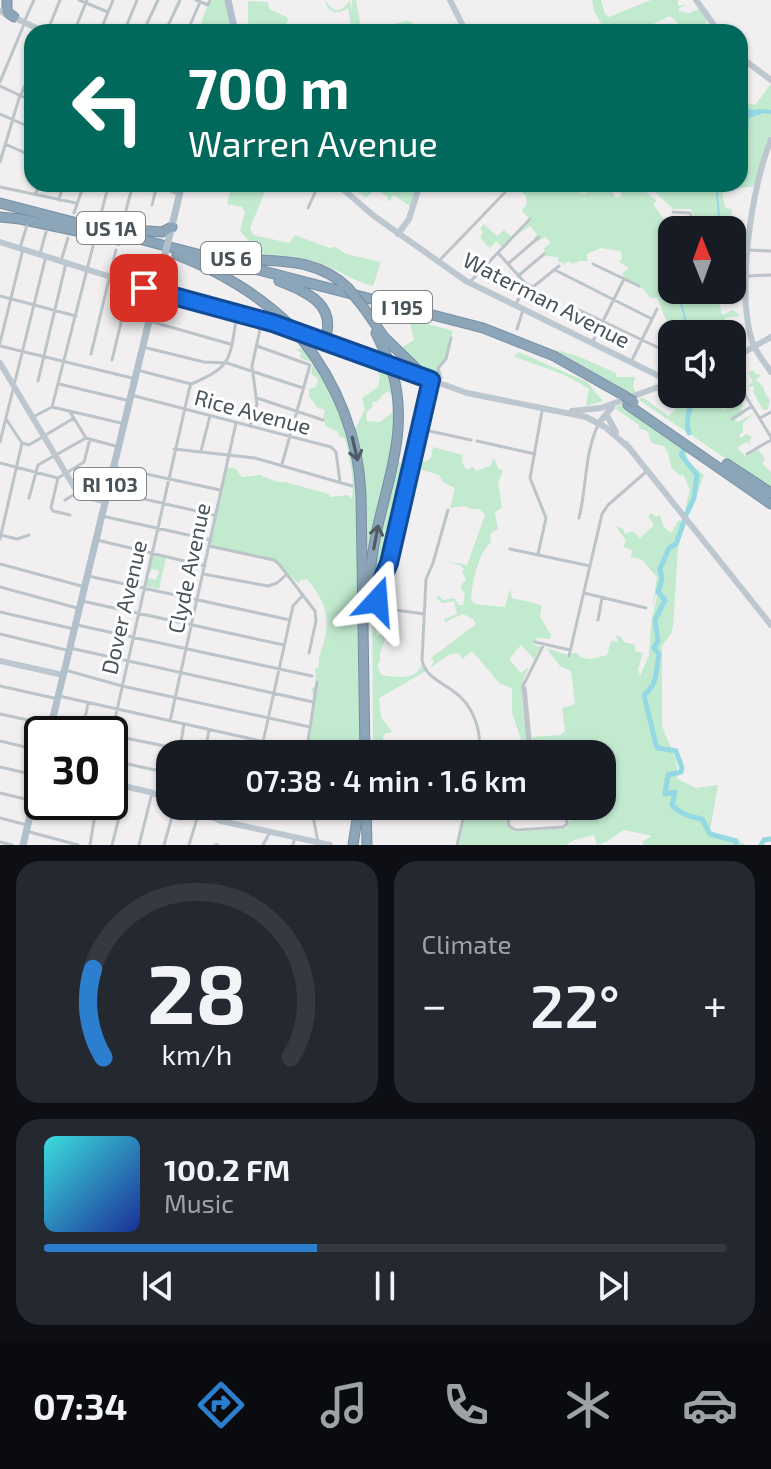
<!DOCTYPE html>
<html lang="en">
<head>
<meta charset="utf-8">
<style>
	body { margin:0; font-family:"Exo 2",sans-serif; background:#242831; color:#f1f3f6; height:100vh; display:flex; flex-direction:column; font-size:30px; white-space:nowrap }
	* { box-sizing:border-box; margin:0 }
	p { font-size:26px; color:#9ea1a6 }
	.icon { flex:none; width:44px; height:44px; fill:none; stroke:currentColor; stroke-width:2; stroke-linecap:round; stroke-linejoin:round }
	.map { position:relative; height:845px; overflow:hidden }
	.side { display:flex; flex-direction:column; gap:16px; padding:16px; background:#0d0f14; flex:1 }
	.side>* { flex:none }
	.banner { position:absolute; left:24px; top:24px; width:724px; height:168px; border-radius:24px; box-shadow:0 2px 6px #0004; background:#00695c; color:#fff; overflow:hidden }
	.needle { width:52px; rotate:359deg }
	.tools { position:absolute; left:658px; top:216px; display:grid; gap:16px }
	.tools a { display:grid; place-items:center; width:88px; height:88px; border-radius:16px; background:#171b24; box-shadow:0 2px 6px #0004; font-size:40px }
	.speed { position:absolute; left:24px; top:716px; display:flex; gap:16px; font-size:40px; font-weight:700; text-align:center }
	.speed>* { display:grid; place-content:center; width:104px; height:104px; border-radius:50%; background:#171b24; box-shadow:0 2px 6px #0004; line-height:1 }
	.speed .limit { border:4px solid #111; border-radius:12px; background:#fff; color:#111 }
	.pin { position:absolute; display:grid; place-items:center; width:68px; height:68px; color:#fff; margin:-34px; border-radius:16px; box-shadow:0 4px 12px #0006 }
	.me { position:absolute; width:88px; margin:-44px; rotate:19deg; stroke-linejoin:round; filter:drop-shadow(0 0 6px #0008) }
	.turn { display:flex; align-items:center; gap:28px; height:168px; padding:0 32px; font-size:36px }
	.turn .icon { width:104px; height:104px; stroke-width:2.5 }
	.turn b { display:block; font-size:56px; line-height:68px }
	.big { font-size:60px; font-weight:600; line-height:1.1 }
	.side .card { flex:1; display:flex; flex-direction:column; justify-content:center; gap:12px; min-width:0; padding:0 28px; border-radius:24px; background:#242831 }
	.side .dial { align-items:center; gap:0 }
	.dial svg { height:208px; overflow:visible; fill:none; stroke:#363941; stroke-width:7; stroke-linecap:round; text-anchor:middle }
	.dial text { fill:#f1f3f6; stroke:none }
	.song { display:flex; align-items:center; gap:24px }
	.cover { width:96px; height:96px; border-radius:12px; background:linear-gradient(135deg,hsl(180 70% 55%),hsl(230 70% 35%)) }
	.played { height:8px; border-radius:4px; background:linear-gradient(90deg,#2c7fce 40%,#363941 40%) }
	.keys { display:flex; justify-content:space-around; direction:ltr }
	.heat { display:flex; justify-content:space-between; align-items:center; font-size:44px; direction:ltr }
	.side .tiles { flex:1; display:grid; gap:16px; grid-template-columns:1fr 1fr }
	.card:last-child { grid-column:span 2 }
	.trip { position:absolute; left:156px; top:740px; width:460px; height:80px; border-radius:24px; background:#171b24; box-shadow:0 2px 6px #0004; font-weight:600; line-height:80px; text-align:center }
	.tabs { display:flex; height:128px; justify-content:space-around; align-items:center; background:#090b0e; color:#9ea1a6 }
	.tabs .icon { width:56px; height:56px }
	.tabs .selected { color:#2c7fce }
	.tabs b { font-size:36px; color:#f1f3f6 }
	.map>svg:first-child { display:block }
	.green { fill:#c2eacf; fill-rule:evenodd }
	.water { fill:#94d8e3 }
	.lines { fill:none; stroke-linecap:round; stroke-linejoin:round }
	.stream { stroke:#94d8e3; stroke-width:2 }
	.river { stroke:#94d8e3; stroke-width:5 }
	.highway-casing { stroke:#7790a4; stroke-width:11 }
	.street { stroke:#bcc4ca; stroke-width:3 }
	.secondary { stroke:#bdc7cf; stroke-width:6 }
	.primary { stroke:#b2c0cb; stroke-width:7 }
	.highway { stroke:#8ca5b8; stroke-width:9 }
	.highway-bridge-casing { stroke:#7790a4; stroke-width:11; stroke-linecap:butt }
	.primary-bridge { stroke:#b2c0cb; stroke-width:7 }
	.highway-bridge { stroke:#8ca5b8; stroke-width:9 }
	.oneway { stroke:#505b63 }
	.route-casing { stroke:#114b97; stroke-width:20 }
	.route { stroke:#1a73e8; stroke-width:14 }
	.labels { text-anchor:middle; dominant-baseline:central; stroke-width:6; stroke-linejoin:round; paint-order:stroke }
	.shield { fill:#fff; stroke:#80878c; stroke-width:2 }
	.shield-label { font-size:20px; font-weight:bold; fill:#49535a }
	.street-label { font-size:22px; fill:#49535a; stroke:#fff }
</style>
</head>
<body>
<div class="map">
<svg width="771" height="845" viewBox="0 0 771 845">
	<rect width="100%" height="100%" fill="#f1efef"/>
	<path class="green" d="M213,0H228L235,32L198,31L209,2Z
		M325,0C336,14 339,14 350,0L351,13L352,0H356L360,22L357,29L361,32H352L348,8C338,15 327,13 325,0Z
		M592,0H601L605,14L609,17L651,0H678V6L687,4L678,9L679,11L689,13L699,9L707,19L703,32H687L670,16L636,32H606L594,11Z
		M248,1L268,2L269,9L289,18L282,32H269L248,23Z
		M405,21L412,22L415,32H368Z
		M771,84V136L764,153L755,186L722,191L725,207L732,210L731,230H700L691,209H673L649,186L651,184H740V101L755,105Z
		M228,184H249L265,191L250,228L253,235L289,243L295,235L329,248L336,247L346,254L381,262L373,286C352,281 337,268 316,262C294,255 269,256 247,251L250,242L240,231L245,212L242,207L227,204L231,189L227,187Z
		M363,184H420L413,208L394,195L389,202L387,196L375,189L366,198L361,193L358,195Z
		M566,184L571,189L584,194L587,192L586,184H607L616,198L621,196L620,184H641V188L657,201L653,204L672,231V290H726L722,293L724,296L744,293L743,300L736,299L733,303L730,300L719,302L722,315L733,310L741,316L725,318L723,324L730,334H683L682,327H669L657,298H650C641,281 629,286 622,274L629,268L619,262L622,258L621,251L601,248L587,254V261H579L573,264L569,261L563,265V262L559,263L558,257L545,256L544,248L550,244L549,240L545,237L534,243L533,240L537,234L530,226L515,236L530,219L522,211L527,203L526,196L513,184Z
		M484,224L497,236L504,230L513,238L503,248L496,241L490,248L480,238L483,233L480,228Z
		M409,319L453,331L446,359L437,368L440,380L432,381L403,351L404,346L414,340Z
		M303,348L306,350L327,383L347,427L357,481L362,754H306L314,696L311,689L316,686L315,669L319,667C318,656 321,652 324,642C331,615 324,600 307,579L300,580L299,584L274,559L209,546L226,467L236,469L242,477L260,475L277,482H285L329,494L330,497L348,495L352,499C355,478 349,457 345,439L339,436L338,432L326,426L323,418L325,410L318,408L309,396V389L316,387L318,379L311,374L313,363L300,358L301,353L296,349Z
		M554,349L580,357L616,373L617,377H635L633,386L636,393L632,394Z
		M519,352L587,382L603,401L586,406L589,389C565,372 539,367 514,356Z
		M381,367L390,369L398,427L368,551L354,431L365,409L362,398L378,387L380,376L377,371ZM387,391L392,395L395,410L380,422L367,421L366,413L373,406L372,402H376Z
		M753,370L756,374L761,375L756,380L763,386L765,394L770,400L768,409L763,410L753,392L754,386L747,387L753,382L748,373Z
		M679,394H716L715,400H719L717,404L723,409L727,408L729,402L725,396L719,394H731L735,404L743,394L746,399L742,403L743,406L740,409L745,413L735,420L738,422L755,413L743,423V432L739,435L741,438L746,434L752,437L749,441L751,444L746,442L737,448L745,456L758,449L765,459L762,463L771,472V489L639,400L642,397L669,416L677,407Z
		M622,404L686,450L688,462L704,475L690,513L685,509L690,490L683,474L680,476L671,467L668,453L664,446L652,443L648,434L649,432L639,428V425L615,408Z
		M433,447L463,455L462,463L467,470L473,467L476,471L490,466L494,458L498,468L503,471L498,483L502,508L495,512L498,529L490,534L491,542C478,554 472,583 471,600L475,604L505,607L510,589L512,598C522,601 531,601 542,606L540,617L551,635L550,639L537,638L534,645L541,647L534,659L521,645L509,659L521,673L529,667C512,696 533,726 522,754L517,753L522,742L512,713V688L500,684L472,651L462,659L459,653L450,654L430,668L434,661L431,658L476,624L473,619L463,614L445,622L444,619L457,614L454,601L442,603L436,598L438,595L443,600L454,598L459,605H463L465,594L460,587L466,579L462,573L464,569L460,565L446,561L467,565L485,515L479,509H471L465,506L450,508L455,488L443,482L439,475L417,468L411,471L390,561L375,594L376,607L382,610V616L375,617L377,635H393L386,637L380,653V662L377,664L381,675C397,677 417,681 422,664L426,671L379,698L381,717L392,732L384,734L380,749L381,754H373L372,578L378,540L398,461C402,465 406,468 412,466L413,459L425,462L431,458Z
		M651,513L656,517L660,515L663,526L668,531L672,532L678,521L681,520V524L684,528L678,548L673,626L671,634L662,646V725C668,747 679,753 677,779L696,788L718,785L710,831C724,842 733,836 746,845H643V841L652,836L624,830C614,835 610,842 597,845L594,835L574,840L566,845H457L466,806H505L507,826L516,832L566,828L570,821L568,806H602V754H563L552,745L532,741V737L561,735L565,731L562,708L575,704L571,671L560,666L546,648L568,655L576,652L580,657L590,659L607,655L611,641L618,642L616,636H620L624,642L635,645V651L643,653L638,669L640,676L649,655L651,623L659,586L658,585L652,610L657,577L642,560L631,557L632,550L623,547L626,541L616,526L623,529L625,534L633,531L640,538L654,525L648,516Z
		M152,555L166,558L159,589L146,586L148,578L156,580L159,571L152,569L148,576Z"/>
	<path class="water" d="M746,109C755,111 762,108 771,110V114L764,113L749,118L748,133L744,143L747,175L740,183V110Z"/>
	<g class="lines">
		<path class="stream" d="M720,184L717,193L720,230
			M685,290L680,299L689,334"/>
		<path class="river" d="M689,433C684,421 692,406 692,394
			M685,447L681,455L697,475L694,498L687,513
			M686,516L676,544L669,548L660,569L662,579L658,592L665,600L655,620L658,641L654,648L659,654C655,672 659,683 644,695L656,745L658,748L676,751L682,768L681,772L668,775L665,794L675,792L672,805C682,815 689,816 702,819L710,834L736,841V845
			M761,845L764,840L771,839"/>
		<defs>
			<path id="highway" d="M7,2V12L14,17
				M0,203L483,328L554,356L623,395
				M0,217L20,219L119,240
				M121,229L162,232L172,227
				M177,255C220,272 257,293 291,326
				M230,258C273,263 314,255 348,288
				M279,281C306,292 339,304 324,342
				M364,308L384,337L427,379
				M376,333L389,361
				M301,338C337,383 359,437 361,495L365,754
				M628,405L771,504
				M727,464L771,493
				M368,595C370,570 373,545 379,521C391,470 408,424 392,370
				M366,806L367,845
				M353,845L359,806"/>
		</defs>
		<use href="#highway" class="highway-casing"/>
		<path class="street" d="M79,0L108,12
			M196,0L208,5L210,0
			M24,22L34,0
			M47,32L60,0
			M74,32L87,0
			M100,32L113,0
			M124,32L137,0
			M143,32L158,0
			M165,32L180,0
			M187,32L200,2
			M0,82L25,22
			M0,86L32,101
			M21,95L32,69
			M0,114L32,128
			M5,144L32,156
			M0,162L20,95
			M155,184L177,194
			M0,187L76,203
			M35,194L41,184
			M59,200L63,184
			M152,205L157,185
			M308,208L319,184
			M673,212L690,213L697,230
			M74,213L84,184
			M100,217L109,184
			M122,225L133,184
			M20,248L27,225
			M747,250L771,251
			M40,254L46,232
			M499,254L526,284
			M732,260H744
			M61,261L68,238
			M438,262L513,184
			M509,263L539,237
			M593,264L639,286
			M555,270L652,319
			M132,275L137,260
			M518,276L544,254
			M747,276L771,275
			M469,283L530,219
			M526,284L533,287L559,266
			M0,296L76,316
			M515,306L526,284
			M579,310L657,347
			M149,321L230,344
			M517,329L523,310
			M0,343L23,249
			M592,343L624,279
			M0,346L132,378
			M257,346L310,365L282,464
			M143,347L204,362L227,363L303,388
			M91,354L116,250
			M112,360L132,277L128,282
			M631,362L657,309
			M137,370L191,384
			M732,374L771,437V440L747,454
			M38,381L66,263
			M439,383L441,378L438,368L446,359L451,338
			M59,384L130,401
			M131,395L331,447L336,452L340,482
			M257,398L323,420
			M717,402L729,394
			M52,407L93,246
			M70,412L86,438L115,446
			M33,417L52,407L121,423
			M760,418L771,412
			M732,419L752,406
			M250,426L257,404L252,366L262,320
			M420,429L471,440
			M477,441L535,454
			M0,442L46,256
			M22,443L29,445L74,418
			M174,449L255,458L352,486
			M201,451L210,416
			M0,463L58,478
			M114,467L220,490
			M58,478L84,462L90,439
			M58,478L51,508L53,511L70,515
			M109,491L214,515
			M29,498L38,465L86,438
			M65,500L78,492
			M448,510L433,563L426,579L422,660C426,677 440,681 453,691C473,704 483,732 478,754
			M102,516L211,540
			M579,518C587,487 584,453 599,423
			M0,535L17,539L29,535
			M0,539L22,443L6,419
			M97,540L205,566
			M209,546L274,560L279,564L315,611L316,621L309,653
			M510,549L590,566
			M538,554L546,518L530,478L542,411
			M0,564L85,587
			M203,574L268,586L277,583L286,575
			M88,576L290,620
			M0,587L77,608
			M584,593L646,608
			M82,601L284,645
			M0,612L74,629
			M424,614L382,608L378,605L377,592L389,563L431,380
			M598,620L602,598
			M77,625L312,676
			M0,634L66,650
			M535,642L570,650
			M70,648L313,702
			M569,656L602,514L608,505L647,471
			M65,670L122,686L310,727
			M0,686L58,699
			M59,696L306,751
			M0,714L51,725
			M170,721L236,423
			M209,730L206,746L211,754
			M82,734L88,703
			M111,735L179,749
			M0,741L42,751
			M110,741L189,390L191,384C234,367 229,358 237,316
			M263,742L293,606L303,595
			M528,746L523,686L544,644
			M179,754L184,724
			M306,754L317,682
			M525,754L530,739L525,688
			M110,760L155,770L170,762
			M0,767L39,776
			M0,793L33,801
			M311,806L318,842
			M506,806L509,826L516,830L563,827L567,824L566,806
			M212,817L214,806
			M0,818L27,825
			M26,831L78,845
			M0,842L12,845
			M90,845L97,802
			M112,845L127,787
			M139,845L152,793
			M164,845L175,806
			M189,845L199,812
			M215,845H218
			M263,845L270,832
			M293,845L295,837
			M457,845L466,806"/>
		<path class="secondary" d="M450,0L466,32
			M696,0L719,32
			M0,11L45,32
			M740,57L771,80
			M771,140C751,187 735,298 754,346C758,355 765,363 771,372
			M337,184L374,216L466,281L661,377L665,384
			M398,234L409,219L420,184
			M0,242L165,294L269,322L467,393L586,417L605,427L628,447
			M732,359L771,337
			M0,363L76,490L84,496L106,502
			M572,411L601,408L672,382
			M606,414L616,432
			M599,423L612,407
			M626,444L771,625
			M0,661L63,675
			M110,783L150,792L170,800
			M185,806L221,821L330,845"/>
		<path class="primary" d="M228,0L235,32
			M168,242L182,184
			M49,734L163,263
			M23,845L42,765"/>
		<use href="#highway" class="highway"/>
		<defs>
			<path id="highway-bridge" d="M348,288L364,308
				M291,326L301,338
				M389,361L392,370
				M623,395L634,402"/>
		</defs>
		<use href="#highway-bridge" class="highway-bridge-casing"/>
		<path class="primary-bridge" d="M163,263L168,242"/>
		<use href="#highway-bridge" class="highway-bridge"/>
	</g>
	<defs><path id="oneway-shaft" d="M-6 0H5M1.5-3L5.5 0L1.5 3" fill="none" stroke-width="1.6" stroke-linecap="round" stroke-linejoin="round" transform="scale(2)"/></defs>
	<g class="oneway">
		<use href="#oneway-shaft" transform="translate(355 449) rotate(77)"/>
		<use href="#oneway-shaft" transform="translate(376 537) rotate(-79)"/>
	</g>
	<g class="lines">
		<defs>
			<path id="route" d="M144,288L273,323L431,380L389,563L377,592V601"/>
		</defs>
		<use href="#route" class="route-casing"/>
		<use href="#route" class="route"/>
	</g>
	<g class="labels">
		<g class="shield">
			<rect x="77" y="212" width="68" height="32" rx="6"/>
			<rect x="201" y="242" width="60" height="32" rx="6"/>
			<rect x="372" y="291" width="60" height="32" rx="6"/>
			<rect x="74" y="468" width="72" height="32" rx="6"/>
		</g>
		<g class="shield-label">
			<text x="111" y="228">US 1A</text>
			<text x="231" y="258">US 6</text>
			<text x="402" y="307">I 195</text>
			<text x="110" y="484">RI 103</text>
		</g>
		<g class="street-label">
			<text transform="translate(547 299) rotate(27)">Waterman Avenue</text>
			<text transform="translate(253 411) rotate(15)">Rice Avenue</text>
			<text transform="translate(188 568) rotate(-78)">Clyde Avenue</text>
			<text transform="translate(123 607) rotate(-77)">Dover Avenue</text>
		</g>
	</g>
</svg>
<div class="tools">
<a><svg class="needle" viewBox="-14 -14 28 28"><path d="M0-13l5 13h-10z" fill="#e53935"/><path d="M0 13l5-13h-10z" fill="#9ea1a6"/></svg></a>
<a><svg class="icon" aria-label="sound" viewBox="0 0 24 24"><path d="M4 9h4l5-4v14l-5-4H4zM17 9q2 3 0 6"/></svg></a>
</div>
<div class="speed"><div class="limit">30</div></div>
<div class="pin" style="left:144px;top:288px;background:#d93025"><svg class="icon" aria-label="arrive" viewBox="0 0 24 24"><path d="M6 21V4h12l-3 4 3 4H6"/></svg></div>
<svg class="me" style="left:377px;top:601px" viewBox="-20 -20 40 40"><path d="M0-17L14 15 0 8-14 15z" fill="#1a73e8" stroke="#fff" stroke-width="4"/></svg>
<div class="trip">07:38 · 4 min · 1.6 km</div>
<div class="banner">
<div class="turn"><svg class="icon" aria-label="left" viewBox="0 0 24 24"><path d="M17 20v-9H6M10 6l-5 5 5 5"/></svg><div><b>700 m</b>Warren Avenue</div></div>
</div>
</div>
<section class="side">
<div class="tiles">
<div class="card dial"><svg viewBox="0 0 100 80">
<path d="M14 69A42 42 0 1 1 86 69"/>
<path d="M14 69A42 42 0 0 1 10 35" stroke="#2c7fce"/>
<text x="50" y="56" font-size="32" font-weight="700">28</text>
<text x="50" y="72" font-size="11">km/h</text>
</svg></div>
<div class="card"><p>Climate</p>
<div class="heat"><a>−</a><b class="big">22°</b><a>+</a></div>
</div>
<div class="card">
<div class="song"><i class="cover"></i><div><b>100.2 FM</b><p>Music</p></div></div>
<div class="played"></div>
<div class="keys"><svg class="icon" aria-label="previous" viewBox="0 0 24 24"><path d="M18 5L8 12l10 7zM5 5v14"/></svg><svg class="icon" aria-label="pause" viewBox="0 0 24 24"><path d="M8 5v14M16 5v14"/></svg><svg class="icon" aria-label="next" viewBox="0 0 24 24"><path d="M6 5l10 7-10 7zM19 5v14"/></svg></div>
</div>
</div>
</section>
<nav class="tabs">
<b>07:34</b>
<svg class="icon selected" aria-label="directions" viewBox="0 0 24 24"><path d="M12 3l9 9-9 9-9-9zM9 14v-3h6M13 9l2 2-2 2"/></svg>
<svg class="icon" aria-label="music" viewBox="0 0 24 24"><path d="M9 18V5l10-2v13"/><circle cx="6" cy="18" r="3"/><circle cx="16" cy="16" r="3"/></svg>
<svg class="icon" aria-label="phone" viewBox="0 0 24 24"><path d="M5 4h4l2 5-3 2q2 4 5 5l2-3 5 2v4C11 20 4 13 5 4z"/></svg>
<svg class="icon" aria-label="climate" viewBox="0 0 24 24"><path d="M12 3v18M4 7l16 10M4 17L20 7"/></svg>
<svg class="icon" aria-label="car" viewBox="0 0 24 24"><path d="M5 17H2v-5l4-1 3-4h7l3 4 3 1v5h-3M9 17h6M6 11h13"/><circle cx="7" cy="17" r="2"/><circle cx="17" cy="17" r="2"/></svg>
</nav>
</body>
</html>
